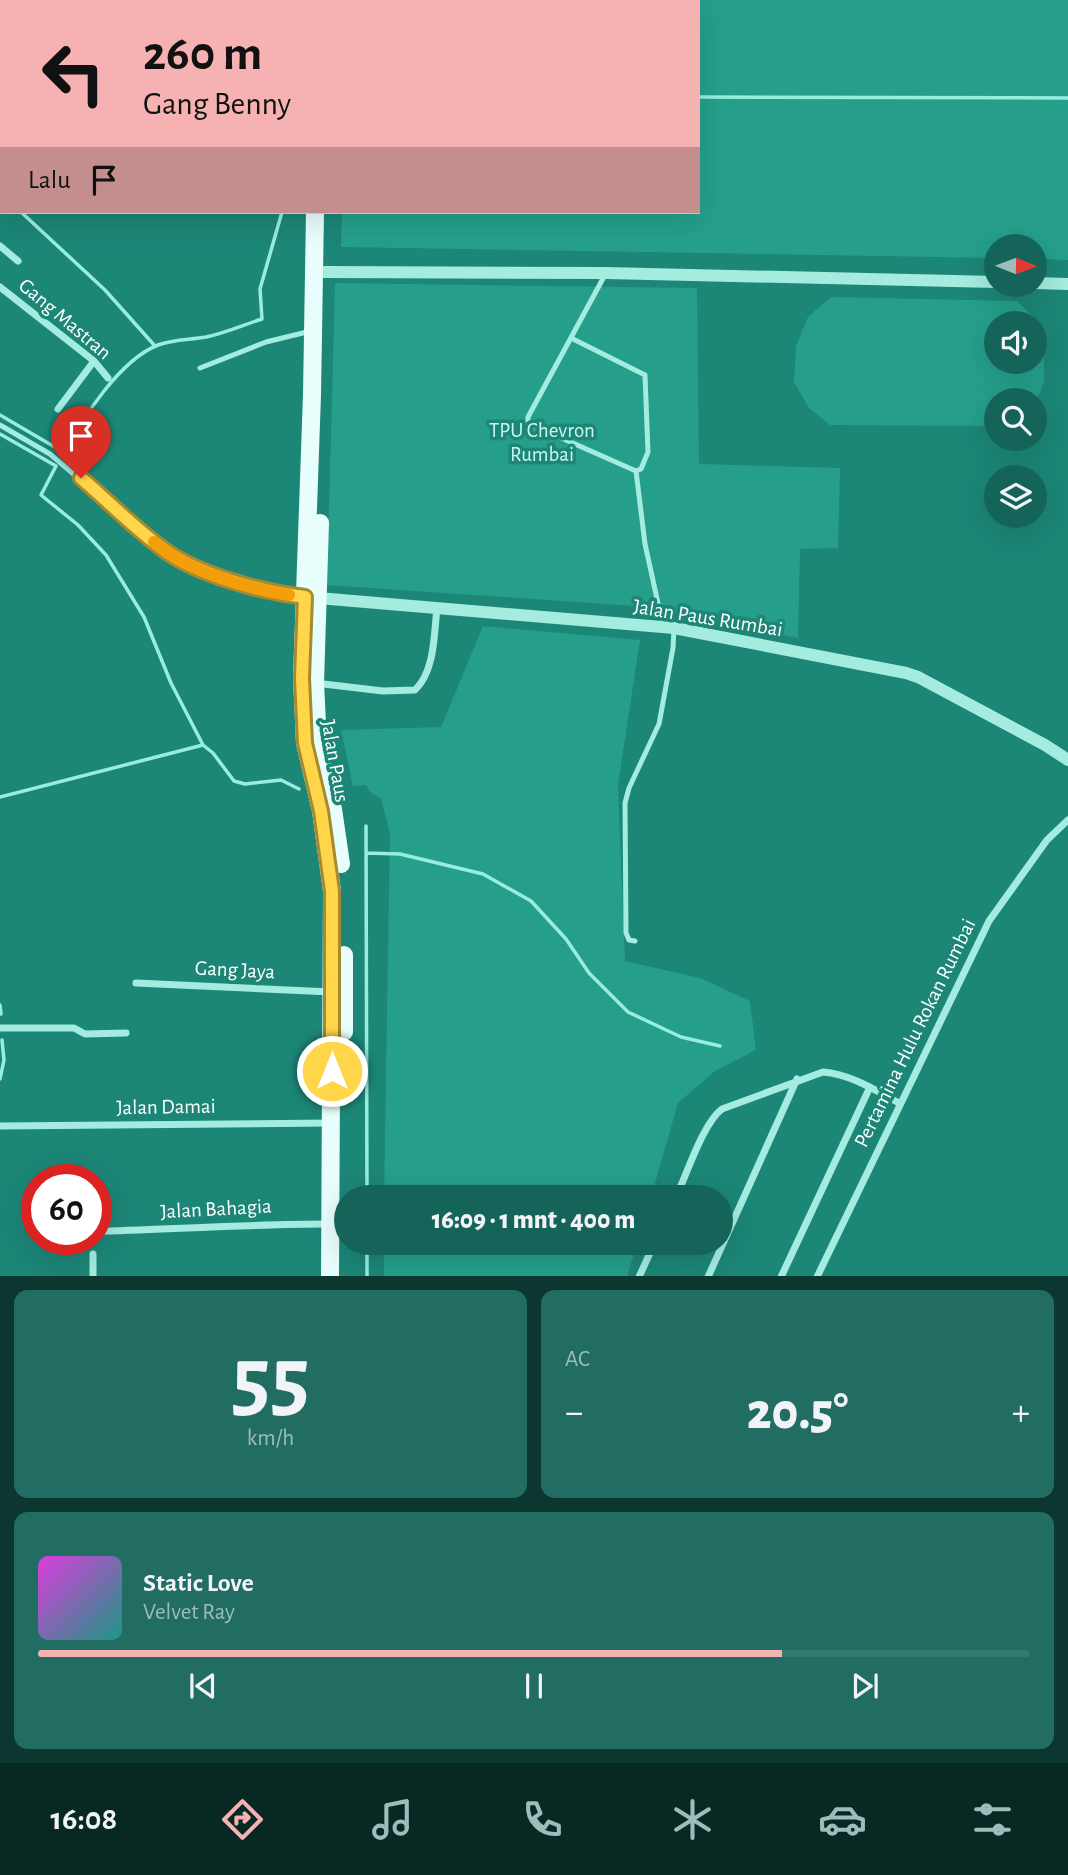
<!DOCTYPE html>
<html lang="id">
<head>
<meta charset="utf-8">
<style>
	body { margin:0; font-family:"Alegreya Sans",sans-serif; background:#226d62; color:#f1f3f6; height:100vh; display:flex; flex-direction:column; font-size:26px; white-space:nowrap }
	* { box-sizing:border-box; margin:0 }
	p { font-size:23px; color:#9dbdba }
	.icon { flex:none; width:38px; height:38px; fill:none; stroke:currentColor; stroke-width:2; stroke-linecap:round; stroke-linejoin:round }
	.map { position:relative; height:1276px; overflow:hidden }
	.drawer { display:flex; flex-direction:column; gap:14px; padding:14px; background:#0c3731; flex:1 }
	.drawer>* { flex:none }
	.banner { position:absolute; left:0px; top:0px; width:700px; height:214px; box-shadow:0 7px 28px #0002; background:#f6b2b3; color:#111; overflow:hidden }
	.needle { width:46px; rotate:91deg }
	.fabs { position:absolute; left:984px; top:234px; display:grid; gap:14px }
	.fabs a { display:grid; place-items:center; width:63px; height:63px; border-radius:50%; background:#156459; box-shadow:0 7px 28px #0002; font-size:35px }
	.speed { position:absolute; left:21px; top:1164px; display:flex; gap:14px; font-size:35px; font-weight:700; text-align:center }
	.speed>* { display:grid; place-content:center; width:91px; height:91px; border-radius:50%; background:#156459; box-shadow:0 7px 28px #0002; line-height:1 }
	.speed .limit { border:10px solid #d22; background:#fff; color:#111 }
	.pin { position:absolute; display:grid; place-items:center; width:60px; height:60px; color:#fff; margin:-72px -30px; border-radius:50% 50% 50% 0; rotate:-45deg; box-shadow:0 0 7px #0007 }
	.pin .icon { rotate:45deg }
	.me { position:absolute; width:77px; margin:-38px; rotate:0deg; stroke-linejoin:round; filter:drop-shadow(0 0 5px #0008) }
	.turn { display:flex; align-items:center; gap:24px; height:147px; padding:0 28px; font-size:32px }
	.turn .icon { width:91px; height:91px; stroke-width:2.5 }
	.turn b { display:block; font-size:49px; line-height:60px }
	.then { display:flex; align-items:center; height:66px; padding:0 28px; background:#0003; gap:14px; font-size:26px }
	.big { font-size:52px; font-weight:800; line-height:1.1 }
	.drawer .card { flex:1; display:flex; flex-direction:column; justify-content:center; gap:10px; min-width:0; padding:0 24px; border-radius:14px; background:#226d62 }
	.drawer .dial { align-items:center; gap:0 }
	.dial b { font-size:91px; line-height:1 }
	.song { display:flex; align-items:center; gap:21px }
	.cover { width:84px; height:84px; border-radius:10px; background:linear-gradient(135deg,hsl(300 70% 55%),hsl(170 70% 35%)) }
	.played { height:7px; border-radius:4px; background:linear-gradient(90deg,#f6b2b3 75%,#34786f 75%) }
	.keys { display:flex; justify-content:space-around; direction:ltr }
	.heat { display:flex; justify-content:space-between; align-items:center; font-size:38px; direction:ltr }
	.drawer .tiles { flex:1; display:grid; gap:14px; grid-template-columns:1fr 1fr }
	.card:last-child { grid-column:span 2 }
	.trip { position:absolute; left:334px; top:1185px; width:399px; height:70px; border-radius:35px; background:#156459; box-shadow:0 7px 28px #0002; font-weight:800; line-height:70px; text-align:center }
	.menu { display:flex; height:112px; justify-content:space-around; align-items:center; background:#082824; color:#9dbdba }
	.menu .icon { width:49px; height:49px }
	.menu .active { color:#f6b2b3 }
	.menu b { font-size:32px; color:#f1f3f6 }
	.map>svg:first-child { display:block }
	.green { fill:#259f8c; fill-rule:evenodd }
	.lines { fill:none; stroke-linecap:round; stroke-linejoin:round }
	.stream { stroke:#97edde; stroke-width:3.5 }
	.service { stroke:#a4ebe0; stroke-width:5 }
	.minor { stroke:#a4ebe0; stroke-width:7 }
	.tertiary { stroke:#a4ebe0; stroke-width:12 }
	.primary { stroke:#e8fefc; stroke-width:18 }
	.route-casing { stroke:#a68a30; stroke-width:18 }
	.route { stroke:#ffd54a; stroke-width:12 }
	.slow { stroke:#f59e0b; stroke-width:12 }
	.labels { text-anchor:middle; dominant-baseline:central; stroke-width:7; stroke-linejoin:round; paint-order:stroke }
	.street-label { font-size:21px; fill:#fff; stroke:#1c8677 }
	.park-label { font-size:21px; fill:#c9f8f1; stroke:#1c8677 }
</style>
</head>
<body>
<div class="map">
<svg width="1068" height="1277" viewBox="0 0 1068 1277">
	<rect width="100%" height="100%" fill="#1c8677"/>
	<path class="green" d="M345,0H1068V260L1034,259V247H996V258L341,247L342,212H698V2Z
		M335,283L697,288L699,464L840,468L838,548L800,549L798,638L649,607L327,585Z
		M831,297L1017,301L1034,318L1044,344V382L1036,402L1034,405V401H996V426L830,425L809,408L794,382L796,346L808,317ZM996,324H1034V362H996Z
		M483,626L640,640L618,785L625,961L700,978L750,1001L756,1050L715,1071L678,1103L651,1197H384L390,833L381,799L370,792L366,785L353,786L341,730L441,727Z
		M384,1243V1242L637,1243L627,1277L384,1276Z"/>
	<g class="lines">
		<path class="stream" d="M698,97L1068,98
			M0,193L2,194
			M21,212L105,290L155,346
			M0,415L65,453C82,418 120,360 158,345C174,339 189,340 206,337C225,333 243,325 262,319L260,289L282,212
			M0,434L56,466L41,495L78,525L106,555L144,617L171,683L203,745L213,753L234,781L245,784L281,780L299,789
			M0,797L203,745
			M366,826L367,1197
			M366,853L400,854L483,874L531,901L566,939L589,973L628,1012L681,1037L720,1046
			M0,1005L1,1014
			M0,1079L4,1060L2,1040
			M367,1242V1277"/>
		<path class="service" d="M571,338L645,375L648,452L641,469L636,471L532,425L528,421V417L606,273
			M200,368L266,342L311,331
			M0,425L50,454L163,550C205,575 254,590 302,597
			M636,471L645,544L663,626
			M635,941L629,940L626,933L625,803L629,788L659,724L673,648L674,628"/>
		<path class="minor" d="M87,2L90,0
			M0,56L2,55
			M0,246L18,261
			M0,287L94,361L108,378
			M58,409L94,361
			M315,683L383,691L415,690C435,671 434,634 437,608
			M136,983L331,992
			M0,1028H74L85,1034L126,1033
			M0,1126L332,1123
			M676,1197C687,1174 703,1123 722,1109L823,1072C850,1074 875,1090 899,1103
			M103,1231C179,1229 254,1224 330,1224
			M93,1254V1277
			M639,1277L655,1242
			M708,1277L797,1079
			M781,1277L870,1087
			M817,1277L989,921L1047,840L1068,820"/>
		<path class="tertiary" d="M324,272L606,273L996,282
			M1034,283L1068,284
			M318,598L674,628L906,673L918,677L1045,745L1068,760"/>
		<path class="primary" d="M330,2V0
			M315,212L312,395L302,678L305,743L321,811L332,891L330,1277
			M320,523L315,683L318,743L333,809L341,864
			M344,1032V955"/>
	</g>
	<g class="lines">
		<defs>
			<path id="route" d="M81,478C108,501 134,528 163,549C197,575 263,592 305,597L302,678L305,743L321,811L332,891V1071"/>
		</defs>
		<use href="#route" class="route-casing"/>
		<use href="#route" class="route"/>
		<path class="slow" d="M154,542C187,571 246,588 289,595"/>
	</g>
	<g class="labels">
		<g class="street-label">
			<text transform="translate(65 319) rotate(40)">Gang Mastran</text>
			<text transform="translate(708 618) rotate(9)">Jalan Paus Rumbai</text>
			<text transform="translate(335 761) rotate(80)">Jalan Paus</text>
			<text transform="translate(235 970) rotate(3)">Gang Jaya</text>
			<text transform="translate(915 1033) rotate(-64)">Pertamina Hulu Rokan Rumbai</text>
			<text transform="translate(166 1107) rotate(-1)">Jalan Damai</text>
			<text transform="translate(216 1209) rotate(-3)">Jalan Bahagia</text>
		</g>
		<g class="park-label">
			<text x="542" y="430">TPU Chevron<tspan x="542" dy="24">Rumbai</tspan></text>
		</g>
	</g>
</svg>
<div class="fabs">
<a><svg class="needle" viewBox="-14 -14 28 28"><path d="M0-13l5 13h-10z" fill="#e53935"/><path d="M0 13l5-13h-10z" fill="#9dbdba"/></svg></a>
<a><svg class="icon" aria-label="sound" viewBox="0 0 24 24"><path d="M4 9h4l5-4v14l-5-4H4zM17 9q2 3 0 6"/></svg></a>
<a><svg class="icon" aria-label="search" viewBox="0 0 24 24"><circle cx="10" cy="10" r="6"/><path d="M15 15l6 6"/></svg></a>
<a><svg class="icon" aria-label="layers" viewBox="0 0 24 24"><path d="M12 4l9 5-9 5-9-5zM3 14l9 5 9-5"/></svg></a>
</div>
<div class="speed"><div class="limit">60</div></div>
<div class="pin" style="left:81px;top:478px;background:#d93025"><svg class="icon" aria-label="arrive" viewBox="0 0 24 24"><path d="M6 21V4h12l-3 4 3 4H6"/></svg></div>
<svg class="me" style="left:332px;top:1071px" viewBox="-20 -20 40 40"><circle r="17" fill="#ffd54a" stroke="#fff" stroke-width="3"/><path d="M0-11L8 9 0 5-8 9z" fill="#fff"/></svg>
<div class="trip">16:09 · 1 mnt · 400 m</div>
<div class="banner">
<div class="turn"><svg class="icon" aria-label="left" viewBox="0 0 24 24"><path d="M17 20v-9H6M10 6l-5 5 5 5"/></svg><div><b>260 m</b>Gang Benny</div></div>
<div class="then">Lalu<svg class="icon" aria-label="arrive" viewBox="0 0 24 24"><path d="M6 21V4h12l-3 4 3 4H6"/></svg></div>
</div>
</div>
<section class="drawer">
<div class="tiles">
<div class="card dial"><b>55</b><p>km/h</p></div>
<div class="card"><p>AC</p>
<div class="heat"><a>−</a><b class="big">20.5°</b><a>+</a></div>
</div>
<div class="card">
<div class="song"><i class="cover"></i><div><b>Static Love</b><p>Velvet Ray</p></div></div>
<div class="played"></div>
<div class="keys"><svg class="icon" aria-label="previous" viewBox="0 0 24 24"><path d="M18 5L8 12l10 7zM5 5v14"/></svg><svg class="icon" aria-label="pause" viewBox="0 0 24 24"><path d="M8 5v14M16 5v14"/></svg><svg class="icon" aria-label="next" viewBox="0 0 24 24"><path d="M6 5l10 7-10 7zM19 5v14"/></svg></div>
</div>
</div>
</section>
<nav class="menu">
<b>16:08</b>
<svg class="icon active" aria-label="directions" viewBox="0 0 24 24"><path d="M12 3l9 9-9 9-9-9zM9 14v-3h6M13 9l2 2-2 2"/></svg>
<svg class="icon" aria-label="music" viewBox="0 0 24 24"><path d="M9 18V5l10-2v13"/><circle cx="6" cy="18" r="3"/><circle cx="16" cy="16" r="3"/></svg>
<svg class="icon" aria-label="phone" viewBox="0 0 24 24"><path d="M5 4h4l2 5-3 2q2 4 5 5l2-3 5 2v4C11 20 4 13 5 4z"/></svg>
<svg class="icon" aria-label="climate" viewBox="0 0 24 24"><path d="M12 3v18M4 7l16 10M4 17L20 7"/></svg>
<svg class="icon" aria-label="car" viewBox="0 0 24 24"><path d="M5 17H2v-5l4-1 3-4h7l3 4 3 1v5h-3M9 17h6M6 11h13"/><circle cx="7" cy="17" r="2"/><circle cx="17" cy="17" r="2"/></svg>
<svg class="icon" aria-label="filters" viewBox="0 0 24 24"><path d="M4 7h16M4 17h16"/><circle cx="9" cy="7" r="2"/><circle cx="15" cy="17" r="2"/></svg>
</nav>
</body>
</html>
